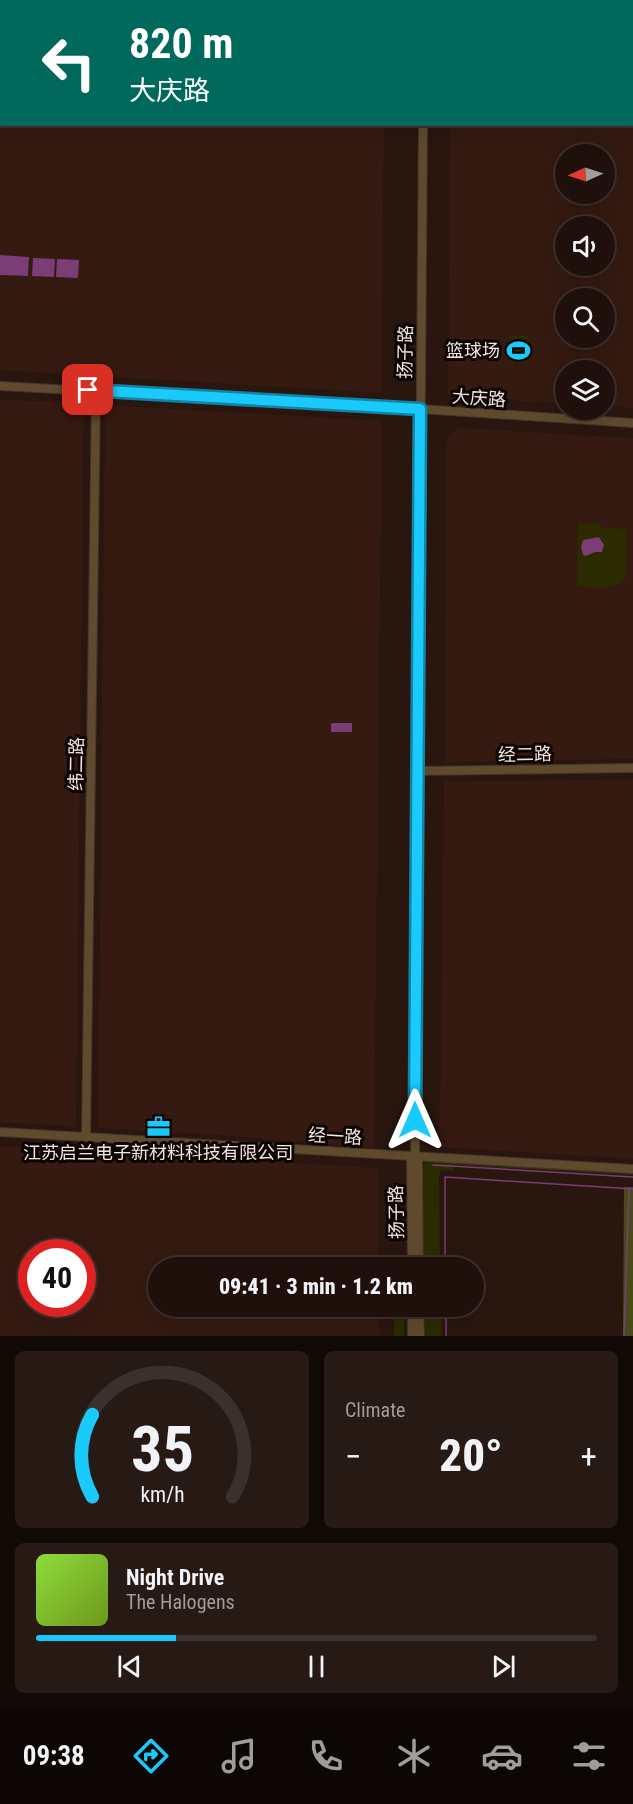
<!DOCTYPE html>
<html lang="en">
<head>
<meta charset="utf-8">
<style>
	body { margin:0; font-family:"Roboto Condensed","Noto Sans SC",sans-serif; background:#271914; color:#f1f3f6; height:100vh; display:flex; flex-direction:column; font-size:22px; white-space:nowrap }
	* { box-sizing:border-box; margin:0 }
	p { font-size:20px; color:#a19d9d }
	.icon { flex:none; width:33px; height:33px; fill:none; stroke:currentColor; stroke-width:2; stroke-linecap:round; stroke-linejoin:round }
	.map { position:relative; height:1336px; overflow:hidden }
	.side { display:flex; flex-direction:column; gap:15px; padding:15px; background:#110906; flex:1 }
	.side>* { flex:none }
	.banner { position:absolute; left:0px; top:0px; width:633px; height:126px; box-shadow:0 6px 24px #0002,0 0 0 2px #3c302c; background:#00695c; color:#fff; overflow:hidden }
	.needle { width:39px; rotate:267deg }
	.buttons { position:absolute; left:555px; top:144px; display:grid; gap:12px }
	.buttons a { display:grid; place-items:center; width:60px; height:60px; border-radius:50%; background:#1f100b; box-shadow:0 6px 24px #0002,0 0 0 2px #3c302c; font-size:30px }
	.speed { position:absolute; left:18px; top:1239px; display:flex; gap:12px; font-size:30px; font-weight:700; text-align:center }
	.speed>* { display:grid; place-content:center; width:78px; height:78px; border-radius:50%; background:#1f100b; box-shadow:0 6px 24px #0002,0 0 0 2px #3c302c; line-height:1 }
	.speed .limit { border:9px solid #d22; background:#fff; color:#111 }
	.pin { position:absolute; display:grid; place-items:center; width:51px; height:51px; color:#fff; margin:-26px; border-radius:12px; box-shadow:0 3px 9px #0006 }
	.me { position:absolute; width:66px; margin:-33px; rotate:0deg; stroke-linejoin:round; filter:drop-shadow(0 0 4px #0008) }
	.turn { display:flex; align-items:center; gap:21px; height:126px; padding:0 30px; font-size:27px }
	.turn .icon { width:78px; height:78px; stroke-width:2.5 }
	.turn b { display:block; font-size:42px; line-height:51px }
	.big { font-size:45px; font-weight:800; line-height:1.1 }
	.side .card { flex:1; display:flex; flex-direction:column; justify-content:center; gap:9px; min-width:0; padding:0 21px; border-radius:9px; background:#271914 }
	.side .dial { align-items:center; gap:0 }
	.dial svg { height:156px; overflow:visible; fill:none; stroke:#3c302c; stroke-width:7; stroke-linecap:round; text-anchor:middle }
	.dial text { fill:#f1f3f6; stroke:none }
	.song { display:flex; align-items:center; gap:18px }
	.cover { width:72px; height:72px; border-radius:9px; background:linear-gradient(135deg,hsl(90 70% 55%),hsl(80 70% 35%)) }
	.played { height:6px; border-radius:3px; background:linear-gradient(90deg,#1acafc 25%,#3c302c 25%) }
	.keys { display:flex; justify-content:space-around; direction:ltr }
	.heat { display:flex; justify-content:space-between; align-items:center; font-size:33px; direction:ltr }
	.side .tiles { flex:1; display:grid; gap:15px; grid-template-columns:1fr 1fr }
	.card:last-child { grid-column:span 2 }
	.trip { position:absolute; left:148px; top:1257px; width:336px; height:60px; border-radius:30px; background:#1f100b; box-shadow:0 6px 24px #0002,0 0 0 2px #3c302c; font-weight:800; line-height:60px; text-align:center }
	.tab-bar { display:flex; height:96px; justify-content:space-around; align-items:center; background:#0c0604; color:#a19d9d }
	.tab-bar .icon { width:42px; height:42px }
	.tab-bar .selected { color:#1acafc }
	.tab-bar b { font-size:27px; color:#f1f3f6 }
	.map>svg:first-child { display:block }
	.built { fill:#341a11; fill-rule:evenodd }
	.green { fill:#2c2b00 }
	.forest { fill:#494a1a }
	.water { fill:#7a3d76 }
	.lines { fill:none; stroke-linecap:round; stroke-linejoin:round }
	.stream { stroke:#7a3d76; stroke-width:1.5 }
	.minor-casing { stroke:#45332c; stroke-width:10 }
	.minor { stroke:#5f4a2e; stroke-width:8 }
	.route-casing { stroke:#1183a4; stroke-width:15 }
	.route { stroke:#1acafc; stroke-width:10 }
	.labels { text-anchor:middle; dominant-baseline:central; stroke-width:6; stroke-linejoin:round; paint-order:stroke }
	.poi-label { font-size:18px; fill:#f3e4df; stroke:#0c0503; text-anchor:end }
	.street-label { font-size:18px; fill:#f3e4df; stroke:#0c0503 }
</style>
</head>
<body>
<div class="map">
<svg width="633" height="1336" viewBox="0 0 633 1336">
	<rect width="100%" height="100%" fill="#29160f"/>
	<path class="built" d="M0,0H386V2H2V124L384,125L381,393L0,370Z
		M632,12L633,13V408L605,406L604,370H566L565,404L448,396L450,125L632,124ZM566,154H604V194H566ZM566,226H604V266H566ZM566,298H604V338H566Z
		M0,400L84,402L76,1127L0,1122Z
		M105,405L382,421L374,1148L234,1136L98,1128Z
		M458,428L633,438V759L445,762L447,437Z
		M633,779V1159L438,1147L441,1068L444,782Z
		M0,1146L378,1168L379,1267L159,1268V1306L379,1307L380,1336H0ZM32,1252H82V1304H32Z"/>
	<path class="green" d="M510,336H527L526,363H509Z
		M578,524H601V528L627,529L626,578C616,591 591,589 577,585Z
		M430,1161L633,1172V1175L454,1165L453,1171L441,1170L439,1176L440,1267L424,1268L423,1168L424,1164Z
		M379,1307H404V1336H394V1308H379Z
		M424,1307H441L442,1336H425Z"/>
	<path class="forest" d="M624,1187H633V1336H623Z"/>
	<path class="water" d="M0,255L29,257L28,276L0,275Z
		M33,258L55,259L54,277L32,276Z
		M57,259L79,260L78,278L56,277Z
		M599,537L604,545L602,552H595L586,556L583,555L581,547L583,540Z
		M333,723H352V732H331V724Z"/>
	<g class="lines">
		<path class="stream" d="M433,1165L633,1177
			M445,1268V1177L633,1189
			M446,1306V1336
			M624,1336L629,1190"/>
		<defs>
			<path id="minor" d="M624,0L633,1
				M424,2V0
				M0,386L420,409L633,423
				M417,771L633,768
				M0,1132L633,1169
				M86,1137L96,391
				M411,1156L412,1268
				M415,1156L423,124
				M418,1156L419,1268
				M412,1306V1336
				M419,1306L420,1336"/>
		</defs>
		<use href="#minor" class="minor-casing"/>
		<use href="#minor" class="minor"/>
	</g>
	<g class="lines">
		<defs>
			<path id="route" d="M88,390L420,409L415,1120"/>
		</defs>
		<use href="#route" class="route-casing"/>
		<use href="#route" class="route"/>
	</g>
	<defs>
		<symbol id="stadium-bare" viewBox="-9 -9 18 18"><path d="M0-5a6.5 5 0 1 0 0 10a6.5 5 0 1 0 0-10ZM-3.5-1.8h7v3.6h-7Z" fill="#1acafc" stroke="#0c0503" stroke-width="2.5" paint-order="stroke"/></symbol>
		<symbol id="office-bare" viewBox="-9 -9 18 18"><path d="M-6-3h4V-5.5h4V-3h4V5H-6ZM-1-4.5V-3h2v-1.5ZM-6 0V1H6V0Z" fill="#1acafc" stroke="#0c0503" stroke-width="2.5" paint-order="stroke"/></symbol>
	</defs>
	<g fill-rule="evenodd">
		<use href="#stadium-bare" x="502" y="334" width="33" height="33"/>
		<use href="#office-bare" x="142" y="1110" width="33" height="33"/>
	</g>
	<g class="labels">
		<g class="poi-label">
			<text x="500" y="350">篮球场</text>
			<text x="158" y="1152" text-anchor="middle">江苏启兰电子新材料科技有限公司</text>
		</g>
		<g class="street-label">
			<text transform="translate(405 352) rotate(-89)">扬子路</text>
			<text transform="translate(479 398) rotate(4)">大庆路</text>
			<text transform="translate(525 754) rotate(-1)">经二路</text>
			<text transform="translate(76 764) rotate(-89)">纬二路</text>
			<text transform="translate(335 1136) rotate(3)">经一路</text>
			<text transform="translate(396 1212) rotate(-91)">扬子路</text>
		</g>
	</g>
</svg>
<div class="buttons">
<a><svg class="needle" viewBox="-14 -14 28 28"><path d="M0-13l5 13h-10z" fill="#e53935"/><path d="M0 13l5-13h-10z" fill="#a19d9d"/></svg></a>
<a><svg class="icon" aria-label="sound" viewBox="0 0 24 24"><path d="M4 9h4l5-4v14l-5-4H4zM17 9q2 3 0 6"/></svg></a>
<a><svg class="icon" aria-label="search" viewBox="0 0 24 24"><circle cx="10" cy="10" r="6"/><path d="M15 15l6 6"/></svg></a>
<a><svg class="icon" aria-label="layers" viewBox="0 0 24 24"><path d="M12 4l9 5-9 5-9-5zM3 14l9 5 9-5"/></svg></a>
</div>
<div class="speed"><div class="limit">40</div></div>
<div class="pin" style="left:88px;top:390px;background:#d93025"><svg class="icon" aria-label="arrive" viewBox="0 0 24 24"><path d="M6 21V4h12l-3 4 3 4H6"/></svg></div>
<svg class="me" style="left:415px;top:1120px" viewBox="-20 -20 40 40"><path d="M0-17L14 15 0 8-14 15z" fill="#1acafc" stroke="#fff" stroke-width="4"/></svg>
<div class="trip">09:41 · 3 min · 1.2 km</div>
<div class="banner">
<div class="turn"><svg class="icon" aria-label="left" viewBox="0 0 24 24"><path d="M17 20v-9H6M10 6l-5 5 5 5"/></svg><div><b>820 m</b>大庆路</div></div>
</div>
</div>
<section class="side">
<div class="tiles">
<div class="card dial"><svg viewBox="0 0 100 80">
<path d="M14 69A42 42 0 1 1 86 69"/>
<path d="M14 69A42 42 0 0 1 14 27" stroke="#1acafc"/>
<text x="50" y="56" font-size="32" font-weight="700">35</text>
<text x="50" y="72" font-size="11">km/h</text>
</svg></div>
<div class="card"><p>Climate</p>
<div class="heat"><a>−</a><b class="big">20°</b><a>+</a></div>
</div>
<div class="card">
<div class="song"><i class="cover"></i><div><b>Night Drive</b><p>The Halogens</p></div></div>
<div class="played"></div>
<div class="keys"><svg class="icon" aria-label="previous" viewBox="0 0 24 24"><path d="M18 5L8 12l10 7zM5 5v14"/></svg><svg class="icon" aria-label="pause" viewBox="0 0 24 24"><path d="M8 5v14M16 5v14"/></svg><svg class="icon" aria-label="next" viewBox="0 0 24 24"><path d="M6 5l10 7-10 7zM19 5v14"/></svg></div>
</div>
</div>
</section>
<nav class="tab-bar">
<b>09:38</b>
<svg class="icon selected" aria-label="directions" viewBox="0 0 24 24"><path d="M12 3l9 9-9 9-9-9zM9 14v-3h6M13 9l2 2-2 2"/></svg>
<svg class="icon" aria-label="music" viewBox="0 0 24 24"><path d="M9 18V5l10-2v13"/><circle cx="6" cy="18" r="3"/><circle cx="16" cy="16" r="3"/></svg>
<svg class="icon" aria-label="phone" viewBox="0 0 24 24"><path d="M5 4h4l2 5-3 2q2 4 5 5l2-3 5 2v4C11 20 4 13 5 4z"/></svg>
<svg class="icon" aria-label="climate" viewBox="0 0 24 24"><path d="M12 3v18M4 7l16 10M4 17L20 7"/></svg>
<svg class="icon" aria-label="car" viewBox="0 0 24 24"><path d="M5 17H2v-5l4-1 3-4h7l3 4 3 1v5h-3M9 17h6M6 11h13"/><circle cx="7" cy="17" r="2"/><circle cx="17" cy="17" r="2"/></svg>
<svg class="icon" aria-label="filters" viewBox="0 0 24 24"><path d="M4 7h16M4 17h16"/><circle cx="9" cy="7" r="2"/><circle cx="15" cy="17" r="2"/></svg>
</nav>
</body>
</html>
